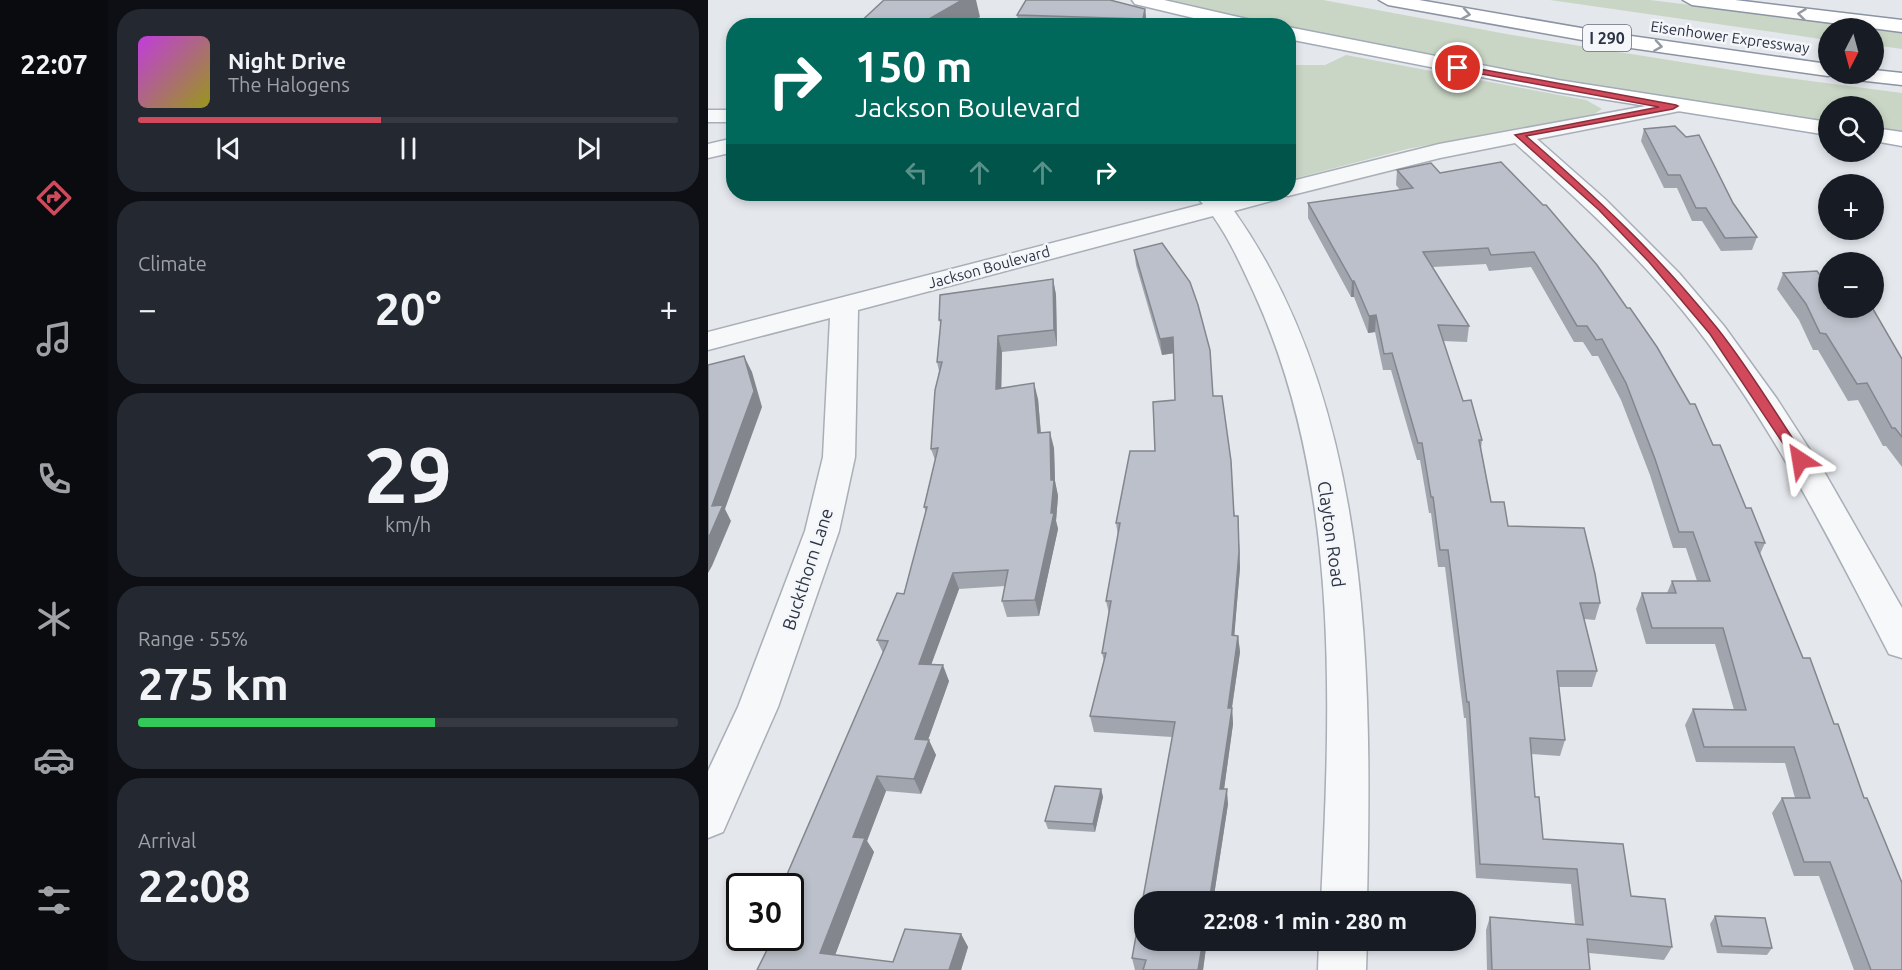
<!DOCTYPE html>
<html lang="en">
<head>
<meta charset="utf-8">
<style>
	body { margin:0; font-family:Ubuntu,sans-serif; background:#242831; color:#f1f3f6; height:100vh; display:flex; flex-direction:column; font-size:22px; white-space:nowrap }
	* { box-sizing:border-box; margin:0 }
	p { font-size:20px; color:#9ea1a6 }
	.icon { flex:none; width:33px; height:33px; fill:none; stroke:currentColor; stroke-width:2; stroke-linecap:round; stroke-linejoin:round }
	.map { position:relative; flex:1; overflow:hidden }
	.side { display:flex; flex-direction:column; gap:9px; padding:9px; background:#0d0f14; width:600px }
	.side>* { flex:none }
	.hud { position:absolute; left:18px; top:18px; width:570px; height:183px; border-radius:24px; box-shadow:0 3px 9px #0003; background:#00695c; color:#fff; overflow:hidden }
	.needle { width:39px; rotate:186deg }
	.buttons { position:absolute; left:1110px; top:18px; display:grid; gap:12px }
	.buttons a { display:grid; place-items:center; width:66px; height:66px; border-radius:50%; background:#171b24; box-shadow:0 3px 9px #0003; font-size:30px }
	.speed { position:absolute; left:18px; top:873px; display:flex; gap:12px; font-size:30px; font-weight:700; text-align:center }
	.speed>* { display:grid; place-content:center; width:78px; height:78px; border-radius:50%; background:#171b24; box-shadow:0 3px 9px #0003; line-height:1 }
	.speed .limit { border:3px solid #111; border-radius:9px; background:#fff; color:#111 }
	.pin { position:absolute; display:grid; place-items:center; width:51px; height:51px; color:#fff; margin:-26px; border:3px solid #fff; border-radius:50%; box-shadow:0 2px 6px #0007 }
	.me { position:absolute; width:66px; margin:-33px; rotate:327deg; stroke-linejoin:round; filter:drop-shadow(0 0 4px #0008) }
	.turn { display:flex; align-items:center; gap:21px; height:126px; padding:0 30px; font-size:27px }
	.turn .icon { width:78px; height:78px; stroke-width:2.5 }
	.turn b { display:block; font-size:42px; line-height:51px }
	.lanes { display:flex; align-items:center; height:57px; padding:0 30px; background:#0003; justify-content:center; gap:30px; direction:ltr }
	.lanes .off { opacity:.35 }
	.big { font-size:45px; font-weight:700; line-height:1.1 }
	.side .card { flex:1; display:flex; flex-direction:column; justify-content:center; gap:9px; min-width:0; padding:0 21px; border-radius:24px; background:#242831 }
	.side .dial { align-items:center; gap:0 }
	.dial b { font-size:78px; line-height:1 }
	.song { display:flex; align-items:center; gap:18px }
	.cover { width:72px; height:72px; border-radius:9px; background:linear-gradient(135deg,hsl(290 70% 55%),hsl(60 70% 35%)) }
	.played { height:6px; border-radius:3px; background:linear-gradient(90deg,#d1495b 45%,#363941 45%) }
	.keys { display:flex; justify-content:space-around; direction:ltr }
	.heat { display:flex; justify-content:space-between; align-items:center; font-size:33px; direction:ltr }
	.charge { height:9px; border-radius:4px; background:linear-gradient(90deg,#34c759 55%,#363941 0) }
	.trip { position:absolute; left:426px; top:891px; width:342px; height:60px; border-radius:24px; background:#171b24; box-shadow:0 3px 9px #0003; font-weight:700; line-height:60px; text-align:center }
	main { display:flex; flex:1; min-height:0 }
	.tab-bar { display:flex; flex-direction:column; width:108px; justify-content:space-around; align-items:center; background:#090b0e; color:#9ea1a6 }
	.tab-bar .icon { width:42px; height:42px }
	.tab-bar .on { color:#d1495b }
	.tab-bar b { font-size:27px; color:#f1f3f6 }
	.map>svg:first-child { display:block }
	.green { fill:#c9d6c5 }
	.lines { fill:none; stroke-linecap:round; stroke-linejoin:round }
	.minor-casing { stroke:#a9aeb7; stroke-width:3 }
	.major-casing { stroke:#a3abb8; stroke-width:3 }
	.highway-casing { stroke:#8b94a3; stroke-width:3 }
	.minor { fill:#f7f8fa; fill-rule:evenodd }
	.major { fill:#fff; fill-rule:evenodd }
	.highway { fill:#fff; fill-rule:evenodd }
	.wall { fill:#a1a5ae }
	.shaded-wall { fill:#83868d }
	.building { fill:#bbc0ca; stroke:#83868d; stroke-width:1.5 }
	.oneway { stroke:#959aa2 }
	.route { fill:#d1495b; stroke:#882f3b; stroke-width:1.5 }
	.labels { text-anchor:middle; dominant-baseline:central; stroke-width:5; stroke-linejoin:round; paint-order:stroke }
	.far-street-label { font-size:15px; fill:#2b3445; stroke:#f4f6f9 }
	.shield { fill:#f4f6f9; stroke:#676e7b; stroke-width:1.5 }
	.shield-label { font-size:16px; font-weight:bold; fill:#2b3445 }
	.street-label { font-size:18px; fill:#2b3445; stroke:#f4f6f9 }
</style>
</head>
<body>
<main>
<nav class="tab-bar">
<b>22:07</b>
<svg class="icon on" aria-label="directions" viewBox="0 0 24 24"><path d="M12 3l9 9-9 9-9-9zM9 14v-3h6M13 9l2 2-2 2"/></svg>
<svg class="icon" aria-label="music" viewBox="0 0 24 24"><path d="M9 18V5l10-2v13"/><circle cx="6" cy="18" r="3"/><circle cx="16" cy="16" r="3"/></svg>
<svg class="icon" aria-label="phone" viewBox="0 0 24 24"><path d="M5 4h4l2 5-3 2q2 4 5 5l2-3 5 2v4C11 20 4 13 5 4z"/></svg>
<svg class="icon" aria-label="climate" viewBox="0 0 24 24"><path d="M12 3v18M4 7l16 10M4 17L20 7"/></svg>
<svg class="icon" aria-label="car" viewBox="0 0 24 24"><path d="M5 17H2v-5l4-1 3-4h7l3 4 3 1v5h-3M9 17h6M6 11h13"/><circle cx="7" cy="17" r="2"/><circle cx="17" cy="17" r="2"/></svg>
<svg class="icon" aria-label="filters" viewBox="0 0 24 24"><path d="M4 7h16M4 17h16"/><circle cx="9" cy="7" r="2"/><circle cx="15" cy="17" r="2"/></svg>
</nav>
<section class="side">
<div class="card">
<div class="song"><i class="cover"></i><div><b>Night Drive</b><p>The Halogens</p></div></div>
<div class="played"></div>
<div class="keys"><svg class="icon" aria-label="previous" viewBox="0 0 24 24"><path d="M18 5L8 12l10 7zM5 5v14"/></svg><svg class="icon" aria-label="pause" viewBox="0 0 24 24"><path d="M8 5v14M16 5v14"/></svg><svg class="icon" aria-label="next" viewBox="0 0 24 24"><path d="M6 5l10 7-10 7zM19 5v14"/></svg></div>
</div>
<div class="card"><p>Climate</p>
<div class="heat"><a>−</a><b class="big">20°</b><a>+</a></div>
</div>
<div class="card dial"><b>29</b><p>km/h</p></div>
<div class="card"><p>Range · 55%</p><b class="big">275 km</b><div class="charge"></div></div>
<div class="card"><p>Arrival</p><b class="big">22:08</b></div>
</section>
<div class="map">
<svg width="1194" height="970" viewBox="0 0 1194 970">
	<rect width="100%" height="100%" fill="#e4e7ec"/>
	<path class="green" d="M459,0H615L804,35L1049,74L1194,93V132L1166,129V106H1120V122L837,78L581,28Z
		M842,0H942L1194,31V49L1166,45V28H1120V40Z
		M638,55L878,100L894,109L886,114L699,149L581,180V65H617Z"/>
	<g class="lines">
		<defs>
			<path id="minor" d="M965,101L972,103L976,107L972,111L829,139L897,199L971,273L1016,326L1069,399L1118,475L1194,608V658L1181,654C1120,536 1059,414 975,311C925,250 866,196 807,143L732,158L580,196L574,195L570,199L526,211C664,406 664,673 659,902H613C623,699 632,481 546,293C534,267 522,240 505,216L150,310L147,457L131,531L70,707L15,832L0,838V771L30,707L97,531L115,457L122,318L0,350V332L495,204L486,194H511L516,199L536,194H580V182L731,144Z
				M0,110H26V122H0Z
				M26,138V152L0,158V144Z
				M611,940H659L658,970H610Z"/>
			<path id="major" d="M424,0H456L552,22L554,26H519L427,4Z
				M580,27L850,80L1120,122V135L850,92L580,39Z
				M1166,128L1194,132V146L1166,141Z"/>
			<path id="highway" d="M671,0H711L902,33L1120,64V74H1128L1120,76L902,45L680,5Z
				M975,0H1027L1194,20V32L984,5Z
				M1166,70L1194,73V85L1149,80L1142,78L1139,74H1166Z"/>
		</defs>
		<use href="#minor" class="minor-casing"/>
		<use href="#major" class="major-casing"/>
		<use href="#highway" class="highway-casing"/>
		<use href="#minor" class="minor"/>
		<use href="#major" class="major"/>
		<use href="#highway" class="highway"/>
	</g>
	<path class="wall" d="M437,9L439,26H311L309,15Z
		M936,129L1025,203L1049,237L1044,250L1013,251L994,221H984L969,188H956L933,141Z
		M793,162L1005,445L1057,543L1052,554L1194,970H1146L1111,876H1086L1064,813L1074,798H1087L1077,763L988,762L977,725L985,709L1026,710L1007,644H938L928,609L934,593H959L964,581H989L978,548H965L942,475L913,400L890,356H884L875,342H866L823,267L781,271L778,264L725,267L761,326L759,342L735,341L755,401L774,440L773,449L783,502L800,526L892,603L887,620L876,619L889,671L884,687H851L857,740L852,756L823,754L827,797L835,839L923,896L964,947L956,960L881,953L882,970H779L778,930L782,917L867,924L863,884L768,878L758,718H756L737,567H730L723,513H721L712,460H709L683,370H675L667,332L660,333L646,297H643L600,218V203L692,190L688,185L689,170L732,173Z
		M426,250L505,396L527,516H530L532,568L526,635L530,636L532,652L524,708L525,724L516,789L520,804L505,902H436V940H499L495,970H427L424,958L464,737L386,732L382,716L396,661L394,653L401,614L398,601L410,536L408,523L447,451L467,400L466,353L454,355L428,265Z
		M1075,273L1120,308L1194,359V467L1178,446H1175L1150,400L1140,401L1110,350H1105L1091,320L1069,289Z
		M345,279L348,295L349,346L294,352L293,388L330,399L333,433L346,448L347,481L350,496L348,521L350,529L331,616L299,617L294,601L297,586L251,589L223,664L241,681L220,740L228,755L213,794L178,791L159,841L166,852L127,955L185,962L253,934L260,947L253,970H49L82,938L175,653L169,640L196,594L218,512L216,507L227,460L223,449L231,371L229,362L233,326L231,320Z
		M393,789L395,797L387,832L340,829L337,821Z
		M1007,916L1064,948L1059,955L1009,953L1002,924Z"/>
	<path class="shaded-wall" d="M245,0H268L272,17L257,26H209Z
		M437,9L439,26H436L435,19Z
		M345,279L348,295L349,346L346,330Z
		M644,281H646V297H643Z
		M668,315L667,332L660,333L661,316Z
		M290,336L294,352L293,405L288,389Z
		M465,337L467,353L454,355L452,339Z
		M36,356L44,372L54,407L17,509L23,521L4,566L0,573V539L4,506Z
		M326,383L330,399L334,449L330,433Z
		M342,432L346,448L347,481L350,496L348,521L350,529L331,616L327,600L343,513V480Z
		M530,516L532,568L525,651L524,635Z
		M245,573L251,589L218,679L211,664Z
		M530,636L532,652L522,720L524,708L525,724L514,804L512,789L520,708Z
		M235,665L241,681L215,754L207,739Z
		M221,740L228,755L213,794L206,779Z
		M169,776L178,791L159,841L166,852L123,966L112,953L145,837Z
		M393,789L395,797L387,832L385,824Z
		M519,789L520,804L505,902H501Z
		M253,934L260,947L253,970H241Z
		M495,940H499L495,970H490Z"/>
	<path class="building" d="M176,0H254L209,26H148Z
		M318,0H402L437,9L435,19L309,15Z
		M967,126L978,137L991,135L1025,203L1049,237L1017,238L998,208H988L972,175H960L936,129Z
		M793,162L835,205H838L889,265L919,308H922L949,347L982,404H987L1005,445H1012L1038,508H1043L1057,543L1047,542L1095,658H1102L1126,724H1130L1156,798H1159L1194,883V970H1163L1122,862H1096L1074,798H1102L1086,747H996L985,709L1038,710L1015,628H944L934,593H968L964,581H1002L985,532H971L947,459L918,383L894,339L888,340L879,326H869L826,252L783,255L780,248L715,252L761,326L730,325L755,401L763,400L774,440H771L783,502H796L800,526L876,528L887,574L892,603H872L889,671H849L857,740L822,738L827,797H831L835,839L915,844L923,896L957,899L964,947L879,939L882,970H784L782,917L875,925L869,869L772,864L761,702H759L740,550H732L725,497H723L714,443H710L684,353L676,354L668,315L661,316L646,281H644L600,203L705,188L689,170L723,163L732,173Z
		M454,243L482,282L490,305L502,350L505,396H514L523,461L526,516H530L531,552L524,635L530,636L520,708H524L512,789H519L501,902H436V940H495L490,970H435L438,960L424,958L467,722L382,716L398,653H394L403,601H398L412,523H408L422,451H447L445,402L467,400L465,337L452,339L426,250Z
		M1109,271L1120,286V308L1165,309L1194,359V437L1187,428H1184L1159,383L1149,384L1118,334L1112,333L1098,304L1075,273Z
		M345,279L346,330L290,336L288,389L326,383L330,433L342,432L343,480H346L343,513H346L327,600L294,601L300,570L245,573L211,664L235,665L207,739L221,740L206,779L169,776L145,837L157,838L112,953L185,962L197,929L253,934L241,970H49L65,938H82V886H74L180,641L169,640L189,593L196,594L219,507H216L230,448L223,449L227,390L234,362H229L233,320H231L232,295Z
		M36,356L46,391L4,506L15,505L0,539V365Z
		M347,786L393,789L385,824L337,821Z
		M1007,916L1057,918L1064,948L1014,946Z"/>
	<defs><path id="oneway-chevron" d="M-2-3.5L2.5 0L-2 3.5" fill="none" stroke-width="1.6" stroke-linecap="round" stroke-linejoin="round" transform="scale(1.5)"/></defs>
	<g class="oneway">
		<use href="#oneway-chevron" transform="translate(758 14) rotate(10)"/>
		<use href="#oneway-chevron" transform="translate(1094 14) rotate(-173)"/>
		<use href="#oneway-chevron" transform="translate(950 46) rotate(9)"/>
	</g>
	<path class="route" d="M750,65L968,105L970,106L965,109L818,136C887,196 952,257 1009,328C1041,368 1068,414 1097,457V463H1088L1002,334L941,262L891,210L807,135L951,107L747,69Z"/>
	<g class="labels">
		<g class="far-street-label">
			<text transform="translate(1022 37) rotate(8)">Eisenhower Expressway</text>
			<text transform="translate(281 267) rotate(-15)">Jackson Boulevard</text>
		</g>
		<rect class="shield" x="875" y="25" width="48" height="26" rx="4.5"/>
		<g class="shield-label">
			<text x="899" y="38">I 290</text>
		</g>
		<g class="street-label">
			<text transform="translate(624 534) rotate(82)">Clayton Road</text>
			<text transform="translate(99 569) rotate(-72)">Buckthorn Lane</text>
		</g>
	</g>
</svg>
<div class="buttons">
<a><svg class="needle" viewBox="-14 -14 28 28"><path d="M0-13l5 13h-10z" fill="#e53935"/><path d="M0 13l5-13h-10z" fill="#9ea1a6"/></svg></a>
<a><svg class="icon" aria-label="search" viewBox="0 0 24 24"><circle cx="10" cy="10" r="6"/><path d="M15 15l6 6"/></svg></a>
<a>+</a>
<a>−</a>
</div>
<div class="speed"><div class="limit">30</div></div>
<div class="pin" style="left:750px;top:68px;background:#d93025"><svg class="icon" aria-label="arrive" viewBox="0 0 24 24"><path d="M6 21V4h12l-3 4 3 4H6"/></svg></div>
<svg class="me" style="left:1092px;top:460px" viewBox="-20 -20 40 40"><path d="M0-17L14 15 0 8-14 15z" fill="#d1495b" stroke="#fff" stroke-width="4"/></svg>
<div class="trip">22:08 · 1 min · 280 m</div>
<div class="hud">
<div class="turn"><svg class="icon" aria-label="right" viewBox="0 0 24 24"><path d="M7 20v-9h11M14 6l5 5-5 5"/></svg><div><b>150 m</b>Jackson Boulevard</div></div>
<div class="lanes"><svg class="icon off" aria-label="left" viewBox="0 0 24 24"><path d="M17 20v-9H6M10 6l-5 5 5 5"/></svg><svg class="icon off" aria-label="ahead" viewBox="0 0 24 24"><path d="M12 20V5M6 11l6-6 6 6"/></svg><svg class="icon off" aria-label="ahead" viewBox="0 0 24 24"><path d="M12 20V5M6 11l6-6 6 6"/></svg><svg class="icon" aria-label="right" viewBox="0 0 24 24"><path d="M7 20v-9h11M14 6l5 5-5 5"/></svg></div>
</div>
</div>
</main>
</body>
</html>
